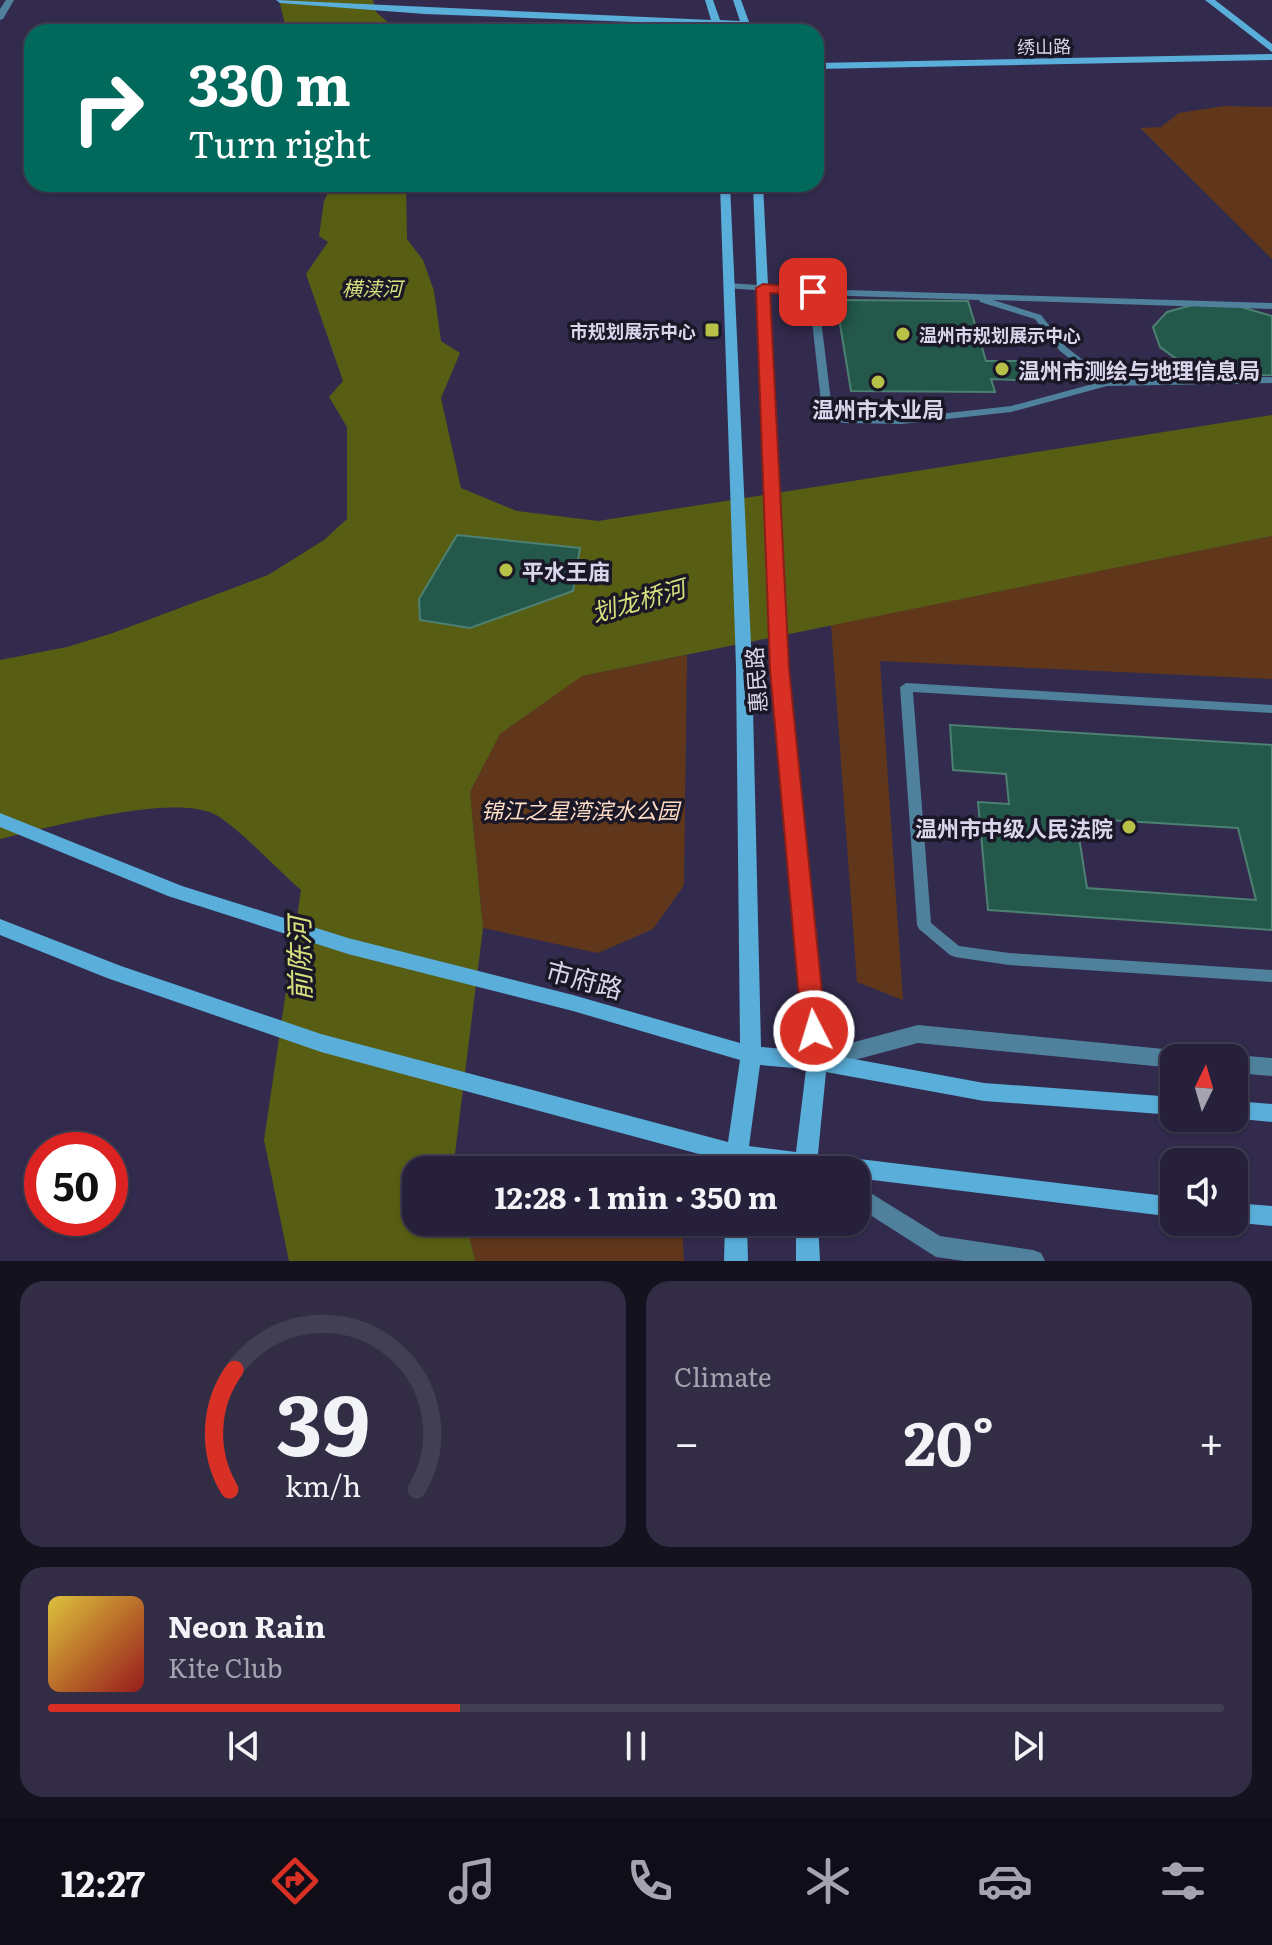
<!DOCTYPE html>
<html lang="en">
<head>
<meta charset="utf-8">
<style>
	body { margin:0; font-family:Literata,"Noto Sans SC",serif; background:#322d45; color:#f1f3f6; height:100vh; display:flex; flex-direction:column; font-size:30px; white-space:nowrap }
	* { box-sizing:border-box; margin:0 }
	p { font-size:26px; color:#a4a3af }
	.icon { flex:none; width:44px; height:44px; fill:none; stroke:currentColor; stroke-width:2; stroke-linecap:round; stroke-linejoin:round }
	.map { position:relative; height:1261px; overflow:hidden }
	.sheet { display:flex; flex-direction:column; gap:20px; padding:20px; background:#151220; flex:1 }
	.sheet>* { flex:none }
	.banner { position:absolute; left:24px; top:24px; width:800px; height:168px; border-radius:24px; box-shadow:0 2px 6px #0004,0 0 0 2px #423e54; background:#00695c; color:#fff; overflow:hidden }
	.needle { width:52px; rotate:5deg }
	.tools { position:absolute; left:1160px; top:1044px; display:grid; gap:16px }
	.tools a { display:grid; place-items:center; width:88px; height:88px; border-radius:16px; background:#26203a; box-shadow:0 2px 6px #0004,0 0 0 2px #423e54; font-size:40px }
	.speed { position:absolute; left:24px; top:1132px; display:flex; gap:16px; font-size:40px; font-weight:700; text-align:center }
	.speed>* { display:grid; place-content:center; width:104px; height:104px; border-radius:50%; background:#26203a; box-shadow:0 2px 6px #0004,0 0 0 2px #423e54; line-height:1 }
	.speed .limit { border:12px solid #d22; background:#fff; color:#111 }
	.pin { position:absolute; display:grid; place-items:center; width:68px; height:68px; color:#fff; margin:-34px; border-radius:16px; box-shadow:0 4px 12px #0006 }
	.me { position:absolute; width:88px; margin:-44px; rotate:355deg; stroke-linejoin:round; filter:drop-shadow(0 0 6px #0008) }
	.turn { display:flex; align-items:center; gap:28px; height:168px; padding:0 32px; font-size:36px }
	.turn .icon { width:104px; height:104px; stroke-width:2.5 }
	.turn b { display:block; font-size:56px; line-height:68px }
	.big { font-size:60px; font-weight:700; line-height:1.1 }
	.sheet .tile { flex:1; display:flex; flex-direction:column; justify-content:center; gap:12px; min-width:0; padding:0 28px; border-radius:24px; background:#322d45 }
	.sheet .dial { align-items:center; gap:0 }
	.dial svg { height:208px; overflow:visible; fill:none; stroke:#423e54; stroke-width:7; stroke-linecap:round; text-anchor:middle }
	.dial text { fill:#f1f3f6; stroke:none }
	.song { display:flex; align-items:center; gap:24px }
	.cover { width:96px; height:96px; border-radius:12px; background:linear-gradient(135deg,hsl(50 70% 55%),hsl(0 70% 35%)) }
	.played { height:8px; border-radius:4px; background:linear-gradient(90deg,#d93025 35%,#423e54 35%) }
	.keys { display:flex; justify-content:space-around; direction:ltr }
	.heat { display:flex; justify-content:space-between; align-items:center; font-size:44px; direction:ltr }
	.sheet .tiles { flex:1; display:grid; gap:20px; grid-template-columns:1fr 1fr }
	.tile:last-child { grid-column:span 2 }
	.trip { position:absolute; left:402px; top:1156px; width:468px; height:80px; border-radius:24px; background:#26203a; box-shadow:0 2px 6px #0004,0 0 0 2px #423e54; font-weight:700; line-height:80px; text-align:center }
	.menu { display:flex; height:128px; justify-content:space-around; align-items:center; background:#0f0d17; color:#a4a3af }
	.menu .icon { width:56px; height:56px }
	.menu .active { color:#d93025 }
	.menu b { font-size:36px; color:#f1f3f6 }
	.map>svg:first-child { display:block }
	.green { fill:#60371a }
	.water { fill:#585d14; fill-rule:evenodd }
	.building { fill:#23584b; stroke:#4c8071; stroke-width:2; fill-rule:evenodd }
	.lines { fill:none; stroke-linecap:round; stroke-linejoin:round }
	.lane { fill:#4f819d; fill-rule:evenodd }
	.street { fill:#4f819d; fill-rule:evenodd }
	.secondary { fill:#59aeda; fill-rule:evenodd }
	.route { fill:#d93025; stroke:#8d1f18; stroke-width:2 }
	.poi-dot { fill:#b7c148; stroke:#1a1726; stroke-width:3 }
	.labels { text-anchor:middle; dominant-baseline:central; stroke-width:7; stroke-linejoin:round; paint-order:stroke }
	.far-street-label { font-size:18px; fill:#d9d5eb; stroke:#1a1726 }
	.far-poi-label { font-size:18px; font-weight:bold; fill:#d9d5eb; stroke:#1a1726; text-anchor:end }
	.far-water-label { font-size:20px; font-style:italic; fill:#d6e07e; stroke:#1a1726 }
	.poi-label { font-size:22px; font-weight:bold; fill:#d9d5eb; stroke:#1a1726; text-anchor:start }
	.street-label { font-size:22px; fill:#d9d5eb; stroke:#1a1726 }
	.park-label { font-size:22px; font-style:italic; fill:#fedbc5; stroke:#1a1726 }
	.water-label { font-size:24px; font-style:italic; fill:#d6e07e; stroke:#1a1726 }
	.near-street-label { font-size:26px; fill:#d9d5eb; stroke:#1a1726 }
	.near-water-label { font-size:28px; font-style:italic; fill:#d6e07e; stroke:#1a1726 }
</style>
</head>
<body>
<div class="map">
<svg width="1272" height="1261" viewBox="0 0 1272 1261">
	<rect width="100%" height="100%" fill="#332b4d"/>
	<path class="green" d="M1224,106L1272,107V259L1140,128L1161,127L1179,113Z
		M1272,536V679L880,661L903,1000L857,982L831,625Z
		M687,655L684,885L653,929L598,953L483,928L470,792L500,734L581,676Z
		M466,1222H668L682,1228L684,1261H475Z"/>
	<path class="water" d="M279,0H373L376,12L391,25L384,32H287Z
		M332,184H406L407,239L423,260L434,291L441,341L460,353L441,398L461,488L517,511L598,521L1272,415V536L582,676L500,734L470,792L483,928L453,1170H416V1222H466L475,1261H289L264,1140L301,890C275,867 246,835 218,816C178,791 47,828 0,839V660L67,647L113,633L268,575L324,540L347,519V427L329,397L343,381L306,274L328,242L319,236L324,201ZM579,549L573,591L470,628L420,620V599Z"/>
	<path class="building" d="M836,300L968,301L986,361H1017L1021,380L991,379L995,392L851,391Z
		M1196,304L1234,305L1272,316V375L1224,376L1185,365L1160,347L1153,327L1167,312Z
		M457,535L580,548L573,591L470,628L420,620L419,599Z
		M950,725L1272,745V930L988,910L978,802L1009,804L1006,774L953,770ZM1076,818L1238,828L1256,900L1087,888Z"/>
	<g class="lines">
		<path class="lane" d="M729,283L813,289L1272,303V309L993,300L1041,315L1066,347L1109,380L1272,377V383L1107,386L1011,412L902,424L844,423L840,422L821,402L809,294L726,288L724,286ZM818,295L979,300L980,302L1035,319L1060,351L1100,382L1011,406L902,418L847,417L831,401Z
			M906,683L1272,705V713L913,692L931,923L959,946L1009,953L1272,970V982L1009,965L955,957L950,955L919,929L917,925L900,687Z"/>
		<path class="street" d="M6,0H14L3,19L0,20V9Z
			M918,1025L1174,1050L1181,1053L1184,1058H1174V1068L918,1043L817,1070L810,1067L807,1061L810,1055L817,1052Z
			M1234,1055L1272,1058V1076L1234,1073V1058H1226Z
			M856,1184L940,1236L1033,1250L1041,1253L1045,1261H964L936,1257L856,1206Z"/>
		<path class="secondary" d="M276,0L711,20L705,0H713L720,20L740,21L733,0H741L752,30L744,32L741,27L722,26L724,32H714L712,25L425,14L280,3Z
			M1205,0H1215L1272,44V52Z
			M1272,54V60L816,69V63Z
			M720,184H730L752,667L761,1047L806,1051L771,669L753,184H763L787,669L827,1054L984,1083L1174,1097V1115L984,1101L826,1072L818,1154L1174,1197V1217L856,1178V1170H787L747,1165L746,1170H724L725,1161L321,1052L107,978L0,935V919L121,966L321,1034L728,1142L740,1060L573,1011L348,954L168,896L0,827V813L182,886L348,938L573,995L740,1043L736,667ZM760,1065L806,1069L796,1152L749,1146Z
			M1234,1101L1272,1104V1122L1230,1118H1234Z
			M1234,1203L1272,1206V1226L1230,1222H1234Z
			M725,1222H747L748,1261H724Z
			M796,1222H818L820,1261H796Z"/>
	</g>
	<path class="route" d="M763,284L813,288L820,292L813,296L770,293L789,669L826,1031L822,1038L814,1041L806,1038L802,1031L770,669L756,288Z"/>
	<g class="poi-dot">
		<rect x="704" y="322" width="16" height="16" rx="4"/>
		<circle cx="903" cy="334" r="8"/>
		<circle cx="1002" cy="369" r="8"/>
		<circle cx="878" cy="382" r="8"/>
		<circle cx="506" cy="570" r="8"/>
		<circle cx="1129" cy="827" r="8"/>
	</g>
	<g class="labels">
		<g class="far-street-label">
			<text transform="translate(1044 46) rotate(-1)">绣山路</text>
		</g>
		<g class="far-poi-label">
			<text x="696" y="330">市规划展示中心</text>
			<text x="919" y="334" text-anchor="start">温州市规划展示中心</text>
		</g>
		<g class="far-water-label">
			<text x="372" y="287">横渎河</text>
		</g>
		<g class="poi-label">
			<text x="1018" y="369">温州市测绘与地理信息局</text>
			<text x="878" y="408" text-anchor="middle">温州市木业局</text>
			<text x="522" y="570">平水王庙</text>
			<text x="1113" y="827" text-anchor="end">温州市中级人民法院</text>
		</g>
		<g class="street-label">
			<text transform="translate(755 680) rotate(-94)">惠民路</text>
		</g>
		<g class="park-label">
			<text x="580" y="809">锦江之星湾滨水公园</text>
		</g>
		<g class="water-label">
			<text transform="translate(638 599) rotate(-16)">划龙桥河</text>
		</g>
		<g class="near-street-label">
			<text transform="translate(585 978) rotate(15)">市府路</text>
		</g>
		<g class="near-water-label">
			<text transform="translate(298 959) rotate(-91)">前陈河</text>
		</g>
	</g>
</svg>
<div class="tools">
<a><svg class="needle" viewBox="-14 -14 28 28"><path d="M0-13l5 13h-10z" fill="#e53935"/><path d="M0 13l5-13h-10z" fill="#a4a3af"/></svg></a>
<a><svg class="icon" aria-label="sound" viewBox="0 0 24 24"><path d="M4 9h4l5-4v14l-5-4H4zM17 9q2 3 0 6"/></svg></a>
</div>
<div class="speed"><div class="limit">50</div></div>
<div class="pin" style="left:813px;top:292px;background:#d93025"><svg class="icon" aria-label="arrive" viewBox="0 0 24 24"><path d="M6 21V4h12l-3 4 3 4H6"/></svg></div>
<svg class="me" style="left:814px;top:1031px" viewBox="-20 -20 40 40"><circle r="17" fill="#d93025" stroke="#fff" stroke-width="3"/><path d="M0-11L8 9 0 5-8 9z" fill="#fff"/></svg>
<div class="trip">12:28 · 1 min · 350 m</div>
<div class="banner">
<div class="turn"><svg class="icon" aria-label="right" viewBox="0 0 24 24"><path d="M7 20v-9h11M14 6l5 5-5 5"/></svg><div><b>330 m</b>Turn right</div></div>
</div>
</div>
<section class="sheet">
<div class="tiles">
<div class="tile dial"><svg viewBox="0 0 100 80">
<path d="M14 69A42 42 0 1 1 86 69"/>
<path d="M14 69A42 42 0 0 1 16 23" stroke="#d93025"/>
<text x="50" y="56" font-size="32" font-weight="700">39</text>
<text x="50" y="72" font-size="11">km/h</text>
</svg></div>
<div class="tile"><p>Climate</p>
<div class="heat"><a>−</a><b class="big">20°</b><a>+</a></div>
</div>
<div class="tile">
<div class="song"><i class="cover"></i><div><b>Neon Rain</b><p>Kite Club</p></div></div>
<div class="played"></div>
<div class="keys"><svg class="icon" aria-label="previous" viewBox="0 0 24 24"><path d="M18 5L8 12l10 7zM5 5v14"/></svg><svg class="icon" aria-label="pause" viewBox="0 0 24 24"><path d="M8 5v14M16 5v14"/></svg><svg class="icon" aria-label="next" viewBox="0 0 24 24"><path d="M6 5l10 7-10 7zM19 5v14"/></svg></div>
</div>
</div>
</section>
<nav class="menu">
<b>12:27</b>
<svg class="icon active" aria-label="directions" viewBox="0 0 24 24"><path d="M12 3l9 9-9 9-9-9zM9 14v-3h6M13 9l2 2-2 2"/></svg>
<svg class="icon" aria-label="music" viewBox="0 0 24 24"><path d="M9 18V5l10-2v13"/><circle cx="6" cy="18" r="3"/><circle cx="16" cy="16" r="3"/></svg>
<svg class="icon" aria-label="phone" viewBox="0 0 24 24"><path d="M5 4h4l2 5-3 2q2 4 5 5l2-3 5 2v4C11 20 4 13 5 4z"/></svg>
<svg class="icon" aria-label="climate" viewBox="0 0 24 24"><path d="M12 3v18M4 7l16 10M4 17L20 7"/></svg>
<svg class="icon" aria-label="car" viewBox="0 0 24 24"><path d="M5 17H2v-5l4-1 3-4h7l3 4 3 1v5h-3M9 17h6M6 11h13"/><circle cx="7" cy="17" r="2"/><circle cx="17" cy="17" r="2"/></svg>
<svg class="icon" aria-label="filters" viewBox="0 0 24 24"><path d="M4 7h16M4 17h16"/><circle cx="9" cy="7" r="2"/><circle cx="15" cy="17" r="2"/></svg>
</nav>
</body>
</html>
